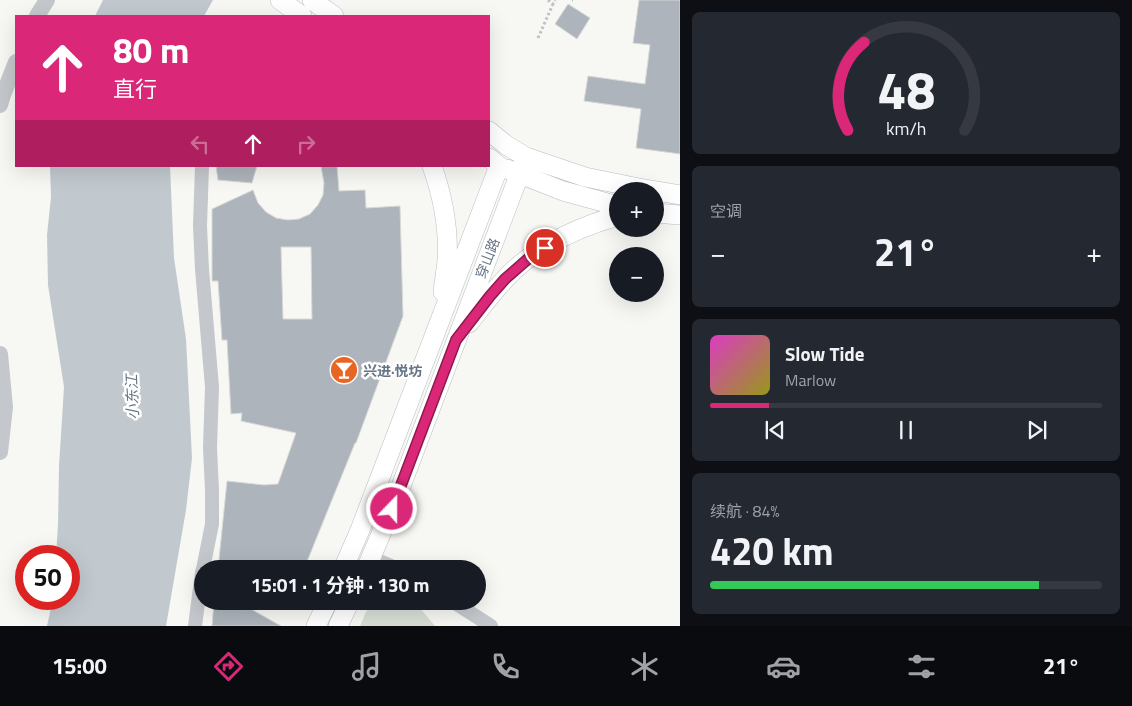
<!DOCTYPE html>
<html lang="zh">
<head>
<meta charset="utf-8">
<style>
	body { margin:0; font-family:"Titillium Web","Noto Sans SC",sans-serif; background:#242831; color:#f1f3f6; height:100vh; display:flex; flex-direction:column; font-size:19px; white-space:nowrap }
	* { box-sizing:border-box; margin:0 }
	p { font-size:16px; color:#9ea1a6 }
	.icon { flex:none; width:28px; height:28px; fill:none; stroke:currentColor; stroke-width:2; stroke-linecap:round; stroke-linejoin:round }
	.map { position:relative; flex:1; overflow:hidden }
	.details { display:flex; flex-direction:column; gap:12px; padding:12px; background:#0d0f14; width:452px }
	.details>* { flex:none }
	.guide { position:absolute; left:15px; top:15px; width:475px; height:152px; border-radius:0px; box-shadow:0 5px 20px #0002; background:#db2777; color:#fff; overflow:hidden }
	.tools { position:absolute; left:609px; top:182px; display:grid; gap:10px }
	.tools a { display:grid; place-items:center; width:55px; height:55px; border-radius:50%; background:#171b24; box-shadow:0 5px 20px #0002; font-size:25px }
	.speed { position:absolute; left:15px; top:545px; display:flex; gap:10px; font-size:25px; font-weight:700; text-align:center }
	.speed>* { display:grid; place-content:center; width:65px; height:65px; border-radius:50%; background:#171b24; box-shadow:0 5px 20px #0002; line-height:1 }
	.speed .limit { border:8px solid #d22; background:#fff; color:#111 }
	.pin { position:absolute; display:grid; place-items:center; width:42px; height:42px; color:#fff; margin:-21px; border:2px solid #fff; border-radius:50%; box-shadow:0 1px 5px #0007 }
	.me { position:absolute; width:55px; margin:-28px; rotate:22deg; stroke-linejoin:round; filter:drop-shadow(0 0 4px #0008) }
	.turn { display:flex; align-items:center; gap:18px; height:105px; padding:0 15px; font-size:22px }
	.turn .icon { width:65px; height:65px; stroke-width:2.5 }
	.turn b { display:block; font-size:35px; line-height:42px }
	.lanes { display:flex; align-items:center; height:48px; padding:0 15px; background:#0003; justify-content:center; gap:25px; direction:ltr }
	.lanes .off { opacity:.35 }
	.big { font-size:38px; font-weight:700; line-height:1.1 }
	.details .widget { flex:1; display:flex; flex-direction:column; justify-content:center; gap:8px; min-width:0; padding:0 18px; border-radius:8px; background:#242831 }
	.details .dial { align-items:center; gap:0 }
	.dial svg { height:130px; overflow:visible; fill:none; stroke:#363941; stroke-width:7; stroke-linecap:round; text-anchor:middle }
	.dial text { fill:#f1f3f6; stroke:none }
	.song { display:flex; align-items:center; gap:15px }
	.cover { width:60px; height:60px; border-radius:8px; background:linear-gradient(135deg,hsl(310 70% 55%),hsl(60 70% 35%)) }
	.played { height:5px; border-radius:2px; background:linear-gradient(90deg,#db2777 15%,#363941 15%) }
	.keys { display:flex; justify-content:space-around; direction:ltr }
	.heat { display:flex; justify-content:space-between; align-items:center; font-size:28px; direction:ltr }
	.charge { height:8px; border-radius:4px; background:linear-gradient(90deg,#34c759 84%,#363941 0) }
	.trip { position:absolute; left:194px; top:560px; width:292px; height:50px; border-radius:25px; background:#171b24; box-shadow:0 5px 20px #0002; font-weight:700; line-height:50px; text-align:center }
	.tab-bar { display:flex; height:80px; justify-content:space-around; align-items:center; background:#090b0e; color:#9ea1a6 }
	.tab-bar .icon { width:35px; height:35px }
	.tab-bar .current { color:#db2777 }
	.tab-bar b { font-size:22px; color:#f1f3f6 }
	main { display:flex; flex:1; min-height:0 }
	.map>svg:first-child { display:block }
	.green { fill:#d7dfd5 }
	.water { fill:#c1c9cf }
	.building { fill:#adb4bb; stroke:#d8d9d6; fill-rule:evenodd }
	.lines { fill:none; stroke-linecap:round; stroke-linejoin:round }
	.secondary-casing { stroke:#b9bdc2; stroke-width:20 }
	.path { stroke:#c0c1c4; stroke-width:3; stroke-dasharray:2.5 2.5; stroke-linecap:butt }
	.minor { stroke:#c4c7cb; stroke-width:14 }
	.tertiary { stroke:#c4c7cb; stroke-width:16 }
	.secondary { stroke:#fff; stroke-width:19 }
	.route-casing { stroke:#8e194d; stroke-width:12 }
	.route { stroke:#db2777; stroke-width:9 }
	.labels { text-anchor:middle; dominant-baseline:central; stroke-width:5; stroke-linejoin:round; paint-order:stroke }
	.street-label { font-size:14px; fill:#657486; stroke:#fff }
	.poi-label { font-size:14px; font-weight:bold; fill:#657486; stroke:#fff; text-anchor:start }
	.water-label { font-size:15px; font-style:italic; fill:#617582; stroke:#fff }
</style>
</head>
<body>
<main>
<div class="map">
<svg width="680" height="626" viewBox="0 0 680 626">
	<rect width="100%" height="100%" fill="#f7f7f4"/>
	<path class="green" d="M373,601H414L435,626H360L366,612Z"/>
	<path class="water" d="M103,0H213L204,16H95Z
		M50,166H170L174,258L186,339L192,458L186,510L166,626H47L53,599H69V556H56L58,525L59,466L64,387L48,285L47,235L51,197Z"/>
	<path class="building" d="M639,0H680V154L636,148L641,109L584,101L588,76L645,84L650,45L633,43Z
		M568,4L590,18L577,39L555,24Z
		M216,166H257L252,183L218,180Z
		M321,166H337L339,191L365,190L366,208L400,206L403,316L356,443H355L304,569H218L227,481L264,485L278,484L296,433L241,421L242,413L231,414L227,340H222L218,281H212V209L253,190L258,203L266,212L276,218L288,220L299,219L310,214L318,205L323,195L324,183ZM281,247H311L312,319H283Z
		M214,601H256L251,609L281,626H212Z"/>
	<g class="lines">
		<defs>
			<path id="secondary" d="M280,0L302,16
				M312,0L334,16
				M526,157L585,177L639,188L680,195
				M432,166C443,197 449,229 447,261C446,271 444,282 443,292
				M507,169L563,191L618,206
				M655,213L680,215
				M469,323C483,305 497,286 514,270C543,244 581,226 618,216
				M343,569L360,530L499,166L489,158
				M366,569L398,494L526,157L506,145L489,131
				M316,626L328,601
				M338,626L350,601"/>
		</defs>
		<use href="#secondary" class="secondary-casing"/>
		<path class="path" d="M548,0L553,4L555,0
			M572,0H573
			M538,38L553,4"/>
		<path class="minor" d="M202,166L200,226L202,269L212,387L210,448L212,490V524L203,569
			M372,558L398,569
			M452,601L491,626
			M195,626L202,572"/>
		<path class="tertiary" d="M37,16L47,0
			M0,105L3,95L16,62
			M0,354L5,407L0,452"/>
		<use href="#secondary" class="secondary"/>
	</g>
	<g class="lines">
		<defs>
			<path id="route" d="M392,509L456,340L490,296L505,279L529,258L545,248"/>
		</defs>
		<use href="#route" class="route-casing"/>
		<use href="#route" class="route"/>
	</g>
	<defs>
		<symbol id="bar-disc" viewBox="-11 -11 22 22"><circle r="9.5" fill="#e86623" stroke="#fff"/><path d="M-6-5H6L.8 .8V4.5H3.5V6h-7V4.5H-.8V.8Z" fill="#fff"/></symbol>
	</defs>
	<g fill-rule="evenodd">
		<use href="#bar-disc" x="328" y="354" width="32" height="32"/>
	</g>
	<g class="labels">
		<g class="street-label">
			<text transform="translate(487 258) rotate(-69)">穿山路</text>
		</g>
		<g class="poi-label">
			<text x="363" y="370">兴进·悦坊</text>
		</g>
		<g class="water-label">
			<text transform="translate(132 397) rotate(-92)">小东江</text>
		</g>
	</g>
</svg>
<div class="tools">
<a>+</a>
<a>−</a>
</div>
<div class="speed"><div class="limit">50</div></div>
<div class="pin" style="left:545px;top:248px;background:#d93025"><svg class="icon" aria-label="arrive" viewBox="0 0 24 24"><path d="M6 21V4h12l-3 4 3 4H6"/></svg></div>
<svg class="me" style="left:392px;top:509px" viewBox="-20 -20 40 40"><circle r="17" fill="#db2777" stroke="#fff" stroke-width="3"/><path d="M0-11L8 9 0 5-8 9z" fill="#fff"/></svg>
<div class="trip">15:01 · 1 分钟 · 130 m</div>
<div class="guide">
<div class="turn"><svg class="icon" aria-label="ahead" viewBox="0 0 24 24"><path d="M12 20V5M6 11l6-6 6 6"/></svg><div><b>80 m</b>直行</div></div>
<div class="lanes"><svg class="icon off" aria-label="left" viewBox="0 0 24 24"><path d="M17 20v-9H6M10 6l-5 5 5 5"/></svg><svg class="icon" aria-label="ahead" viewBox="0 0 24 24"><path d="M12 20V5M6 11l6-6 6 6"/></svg><svg class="icon off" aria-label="right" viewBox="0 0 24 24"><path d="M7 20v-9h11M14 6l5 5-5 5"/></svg></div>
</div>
</div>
<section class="details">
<div class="widget dial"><svg viewBox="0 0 100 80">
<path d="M14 69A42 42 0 1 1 86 69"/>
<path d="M14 69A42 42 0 0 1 24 15" stroke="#db2777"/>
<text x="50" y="56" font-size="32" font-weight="700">48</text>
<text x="50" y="72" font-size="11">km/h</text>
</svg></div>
<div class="widget"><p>空调</p>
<div class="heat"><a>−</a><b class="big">21°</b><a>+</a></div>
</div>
<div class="widget">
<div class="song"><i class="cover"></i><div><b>Slow Tide</b><p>Marlow</p></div></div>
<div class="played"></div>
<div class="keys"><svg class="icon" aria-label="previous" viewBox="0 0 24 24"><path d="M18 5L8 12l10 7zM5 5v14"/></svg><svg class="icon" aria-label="pause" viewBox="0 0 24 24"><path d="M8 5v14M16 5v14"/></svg><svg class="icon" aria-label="next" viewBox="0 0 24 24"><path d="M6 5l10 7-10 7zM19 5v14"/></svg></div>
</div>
<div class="widget"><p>续航 · 84%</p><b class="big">420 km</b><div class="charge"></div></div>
</section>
</main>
<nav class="tab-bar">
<b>15:00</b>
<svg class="icon current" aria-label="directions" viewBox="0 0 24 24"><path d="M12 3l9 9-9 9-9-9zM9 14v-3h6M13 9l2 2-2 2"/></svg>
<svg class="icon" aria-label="music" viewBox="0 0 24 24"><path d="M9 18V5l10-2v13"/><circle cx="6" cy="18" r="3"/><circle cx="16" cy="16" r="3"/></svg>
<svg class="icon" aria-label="phone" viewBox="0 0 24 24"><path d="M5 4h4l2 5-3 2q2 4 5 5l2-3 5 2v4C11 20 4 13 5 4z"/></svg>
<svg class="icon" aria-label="climate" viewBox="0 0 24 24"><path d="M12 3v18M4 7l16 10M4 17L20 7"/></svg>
<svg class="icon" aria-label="car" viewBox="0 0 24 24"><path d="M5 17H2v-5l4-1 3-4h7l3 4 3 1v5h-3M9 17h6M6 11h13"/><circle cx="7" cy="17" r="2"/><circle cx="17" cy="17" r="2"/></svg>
<svg class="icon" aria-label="filters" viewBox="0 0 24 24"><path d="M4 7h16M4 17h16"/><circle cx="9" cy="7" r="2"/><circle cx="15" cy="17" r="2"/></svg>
<b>21°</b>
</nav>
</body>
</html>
